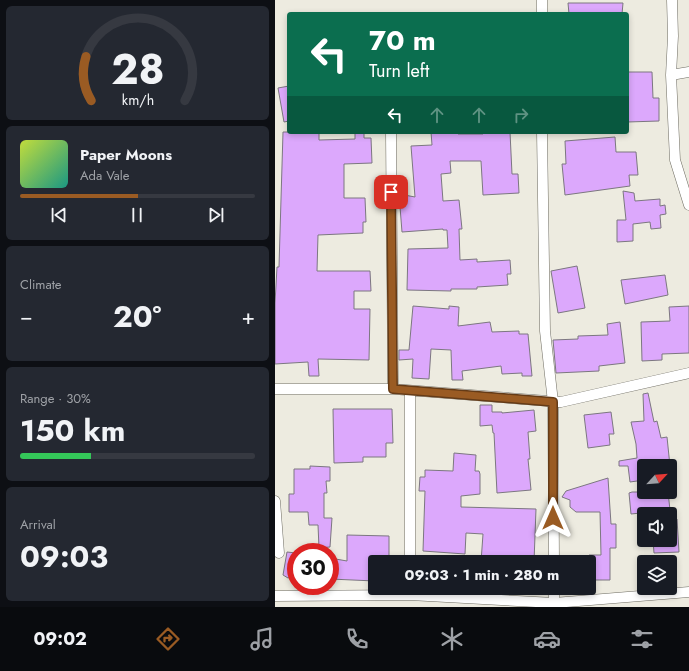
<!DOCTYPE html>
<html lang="en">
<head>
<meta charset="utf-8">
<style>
	body { margin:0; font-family:Jost,sans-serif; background:#242831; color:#f1f3f6; height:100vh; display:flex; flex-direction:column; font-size:15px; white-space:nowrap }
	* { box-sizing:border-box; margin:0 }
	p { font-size:13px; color:#9ea1a6 }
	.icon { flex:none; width:22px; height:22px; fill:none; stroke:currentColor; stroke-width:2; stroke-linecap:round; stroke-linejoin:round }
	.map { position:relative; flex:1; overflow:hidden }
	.panel { display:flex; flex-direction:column; gap:6px; padding:6px; background:#0d0f14; width:275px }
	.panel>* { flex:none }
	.guide { position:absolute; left:12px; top:12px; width:342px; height:122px; border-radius:4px; box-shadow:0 2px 6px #0003; background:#0b6e4f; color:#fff; overflow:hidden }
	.needle { width:26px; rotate:64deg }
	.controls { position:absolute; left:362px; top:459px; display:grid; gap:8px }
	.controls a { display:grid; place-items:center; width:40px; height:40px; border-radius:4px; background:#171b24; box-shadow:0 2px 6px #0003; font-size:20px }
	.speed { position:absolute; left:12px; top:543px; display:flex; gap:8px; font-size:20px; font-weight:700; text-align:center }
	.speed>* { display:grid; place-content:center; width:52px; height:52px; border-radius:50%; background:#171b24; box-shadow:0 2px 6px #0003; line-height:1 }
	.speed .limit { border:6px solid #d22; background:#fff; color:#111 }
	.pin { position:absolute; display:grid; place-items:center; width:34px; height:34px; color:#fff; margin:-17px; border-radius:8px; box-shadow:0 2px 6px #0006 }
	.me { position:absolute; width:44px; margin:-22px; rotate:0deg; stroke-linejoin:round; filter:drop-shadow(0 0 3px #0008) }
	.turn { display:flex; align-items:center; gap:14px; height:84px; padding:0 16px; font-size:18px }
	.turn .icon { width:52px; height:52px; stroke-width:2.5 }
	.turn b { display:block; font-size:28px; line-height:34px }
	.lanes { display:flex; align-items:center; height:38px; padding:0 16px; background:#0003; justify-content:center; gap:20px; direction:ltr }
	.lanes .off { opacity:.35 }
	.big { font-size:30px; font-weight:700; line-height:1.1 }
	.panel .card { flex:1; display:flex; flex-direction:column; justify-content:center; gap:6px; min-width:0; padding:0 14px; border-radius:6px; background:#242831 }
	.panel .dial { align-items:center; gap:0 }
	.dial svg { height:104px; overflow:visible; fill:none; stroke:#363941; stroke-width:7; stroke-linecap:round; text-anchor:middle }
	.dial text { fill:#f1f3f6; stroke:none }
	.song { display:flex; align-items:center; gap:12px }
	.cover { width:48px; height:48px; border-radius:6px; background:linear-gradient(135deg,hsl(70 70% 55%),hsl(170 70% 35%)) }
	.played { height:4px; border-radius:2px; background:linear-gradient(90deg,#9a5b23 50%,#363941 50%) }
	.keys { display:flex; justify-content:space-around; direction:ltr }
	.heat { display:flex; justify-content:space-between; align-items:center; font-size:22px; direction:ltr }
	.charge { height:6px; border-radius:3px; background:linear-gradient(90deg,#34c759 30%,#363941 0) }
	.trip { position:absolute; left:93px; top:555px; width:228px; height:40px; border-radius:4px; background:#171b24; box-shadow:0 2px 6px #0003; font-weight:700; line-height:40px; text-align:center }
	.tabs { display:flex; height:64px; justify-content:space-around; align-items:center; background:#090b0e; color:#9ea1a6 }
	.tabs .icon { width:28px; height:28px }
	.tabs .selected { color:#9a5b23 }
	.tabs b { font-size:18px; color:#f1f3f6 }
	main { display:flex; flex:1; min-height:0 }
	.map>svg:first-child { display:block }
	.building { fill:#dca8fc; stroke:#7c7780 }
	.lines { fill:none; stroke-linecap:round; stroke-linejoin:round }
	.street-casing { stroke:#6e6c62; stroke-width:11 }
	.street { stroke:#fff; stroke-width:10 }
	.route-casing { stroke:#643b17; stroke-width:10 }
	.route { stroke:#9a5b23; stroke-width:7 }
</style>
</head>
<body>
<main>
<section class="panel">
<div class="card dial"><svg viewBox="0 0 100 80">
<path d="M14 69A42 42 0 1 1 86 69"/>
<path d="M14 69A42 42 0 0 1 10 35" stroke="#9a5b23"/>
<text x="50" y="56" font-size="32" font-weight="700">28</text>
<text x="50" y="72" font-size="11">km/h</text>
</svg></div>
<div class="card">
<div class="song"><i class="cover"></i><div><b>Paper Moons</b><p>Ada Vale</p></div></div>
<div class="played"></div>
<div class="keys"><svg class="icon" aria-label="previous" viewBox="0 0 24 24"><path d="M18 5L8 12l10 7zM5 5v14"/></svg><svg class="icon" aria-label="pause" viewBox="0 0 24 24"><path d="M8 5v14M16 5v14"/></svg><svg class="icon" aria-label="next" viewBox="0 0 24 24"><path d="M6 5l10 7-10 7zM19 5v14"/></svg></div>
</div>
<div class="card"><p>Climate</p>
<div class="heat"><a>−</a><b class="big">20°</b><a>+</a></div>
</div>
<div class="card"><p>Range · 30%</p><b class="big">150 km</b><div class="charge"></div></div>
<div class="card"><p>Arrival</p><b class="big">09:03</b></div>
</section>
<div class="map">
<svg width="414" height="607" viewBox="0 0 414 607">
	<rect width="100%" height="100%" fill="#edebe0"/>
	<path class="building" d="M293,3H348L347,14H294Z
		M352,72H377L378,98H384V121L352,122Z
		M14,86V121L9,122L3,88Z
		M8,132H44V140L80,139V132H89V138H96L97,163L69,164V198H90L91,222H88V233L43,235L42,271H95L96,291H79V309H95L94,360L43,359L44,376H34L33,362L0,364V303L2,267H4Z
		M156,132H183V134H208V132H235L237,174H243L244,193L208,195L206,161H175L176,173L166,174L168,201L184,200L187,229H184L185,260L202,259V262L235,260L236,274H232L233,285L202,287V289H176V291L132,290L133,249L173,248L172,230H168V229L127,232L124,194L140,197L136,146L157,145Z
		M340,137L341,152H361L363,175H354L355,186L290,195L287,164H291L290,141Z
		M348,191L359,193L360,201L385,199V206L390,205L391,214L385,215L386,228L376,229L375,222L358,224V241L342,242V220H351Z
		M302,266L310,308L283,313L276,271Z
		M390,275L393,295L350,304L346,280Z
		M138,306L174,309V306L184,307L183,326L215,322L217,332L244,331V334H253L257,376H247V373L227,374L226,366L187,371L188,380H177L176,350L156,349L154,379L137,378L138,359L124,360V350H134Z
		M414,306V353L387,354V360L367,361L366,322L395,321L394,307Z
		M345,322L350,363L324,366V371L281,373L278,340L303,339V336L333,335L332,324Z
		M373,393L379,422L382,421L386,438L392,437L395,466H369V480L355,482L353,466H344V461L362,458L361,444L356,422L369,421L368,394Z
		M205,405H217V412H227V413L259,410L261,431L253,432L255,459H253L256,490L222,493L219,433H218L217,425L205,426Z
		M58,409H117L118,443H111V457H88V462L59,463Z
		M336,412L339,434H334L335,445L313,448L309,415Z
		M179,453L201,455L200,471H204L205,474V494L186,496V507L261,509L259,562H206L208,534L191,533L190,554L148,551L150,491H144L145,477H150V470L178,471Z
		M35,466L55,467V481H51L52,493H49V518H57L55,547L44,548L43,525H34L33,512H14V494H19V469H35Z
		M333,478L336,524H341V548H335V580H314V555H326L325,512H301L295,507V500L287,497L291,491Z
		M357,492H393L395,510L356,514L354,493Z
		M395,519H402L404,552L379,553L378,540H395Z
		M72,535L114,536V562H100V581L55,579V558L72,561Z
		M12,552L21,553V578L15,577L13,578L8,575Z"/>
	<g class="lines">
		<defs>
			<path id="street" d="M267,0V14
				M397,0L398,36L396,75L400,160L414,205
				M396,75L414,72
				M116,132L118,389
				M267,132L270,331L278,402L279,562
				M0,389H118L286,402L414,373
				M135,391V562
				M0,501L4,553
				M279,588V603
				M0,596L135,595L279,603L414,592"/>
		</defs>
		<use href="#street" class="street-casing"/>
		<use href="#street" class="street"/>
	</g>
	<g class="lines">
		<defs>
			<path id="route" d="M116,192L118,389L278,402V518"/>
		</defs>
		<use href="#route" class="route-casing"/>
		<use href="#route" class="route"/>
	</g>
</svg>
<div class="controls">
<a><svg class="needle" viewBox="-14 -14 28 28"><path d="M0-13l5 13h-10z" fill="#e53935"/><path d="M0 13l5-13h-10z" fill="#9ea1a6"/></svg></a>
<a><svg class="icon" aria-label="sound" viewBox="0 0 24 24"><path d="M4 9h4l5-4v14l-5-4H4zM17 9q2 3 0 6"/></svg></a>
<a><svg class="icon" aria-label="layers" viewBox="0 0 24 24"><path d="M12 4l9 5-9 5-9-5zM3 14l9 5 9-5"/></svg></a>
</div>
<div class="speed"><div class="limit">30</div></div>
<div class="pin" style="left:116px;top:192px;background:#d93025"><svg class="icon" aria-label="arrive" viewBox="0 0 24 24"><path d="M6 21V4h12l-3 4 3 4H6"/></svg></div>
<svg class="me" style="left:278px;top:518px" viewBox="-20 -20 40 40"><path d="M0-17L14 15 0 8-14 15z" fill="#9a5b23" stroke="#fff" stroke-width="4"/></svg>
<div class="trip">09:03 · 1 min · 280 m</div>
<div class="guide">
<div class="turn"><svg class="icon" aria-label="left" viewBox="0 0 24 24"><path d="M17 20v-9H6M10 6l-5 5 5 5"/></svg><div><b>70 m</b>Turn left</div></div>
<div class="lanes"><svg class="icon" aria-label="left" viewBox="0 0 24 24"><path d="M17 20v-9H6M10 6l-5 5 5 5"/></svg><svg class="icon off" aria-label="ahead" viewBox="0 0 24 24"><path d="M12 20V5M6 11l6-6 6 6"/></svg><svg class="icon off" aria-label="ahead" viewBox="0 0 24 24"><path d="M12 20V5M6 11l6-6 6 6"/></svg><svg class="icon off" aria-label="right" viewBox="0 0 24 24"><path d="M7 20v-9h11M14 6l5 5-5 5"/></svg></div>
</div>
</div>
</main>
<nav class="tabs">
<b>09:02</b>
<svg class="icon selected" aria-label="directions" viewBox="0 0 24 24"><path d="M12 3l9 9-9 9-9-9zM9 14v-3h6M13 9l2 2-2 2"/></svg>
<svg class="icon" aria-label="music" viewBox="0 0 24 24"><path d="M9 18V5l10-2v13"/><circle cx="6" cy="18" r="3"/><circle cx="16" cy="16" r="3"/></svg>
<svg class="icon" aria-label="phone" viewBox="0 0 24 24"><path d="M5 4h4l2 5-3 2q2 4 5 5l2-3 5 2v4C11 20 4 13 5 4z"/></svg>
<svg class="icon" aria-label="climate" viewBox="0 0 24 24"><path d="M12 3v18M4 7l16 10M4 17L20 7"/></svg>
<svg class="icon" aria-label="car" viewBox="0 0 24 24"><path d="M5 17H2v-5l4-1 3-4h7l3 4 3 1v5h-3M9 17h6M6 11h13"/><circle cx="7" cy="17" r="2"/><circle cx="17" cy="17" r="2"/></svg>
<svg class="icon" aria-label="filters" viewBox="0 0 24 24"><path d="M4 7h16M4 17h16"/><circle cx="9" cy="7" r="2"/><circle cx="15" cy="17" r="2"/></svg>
</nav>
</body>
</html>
